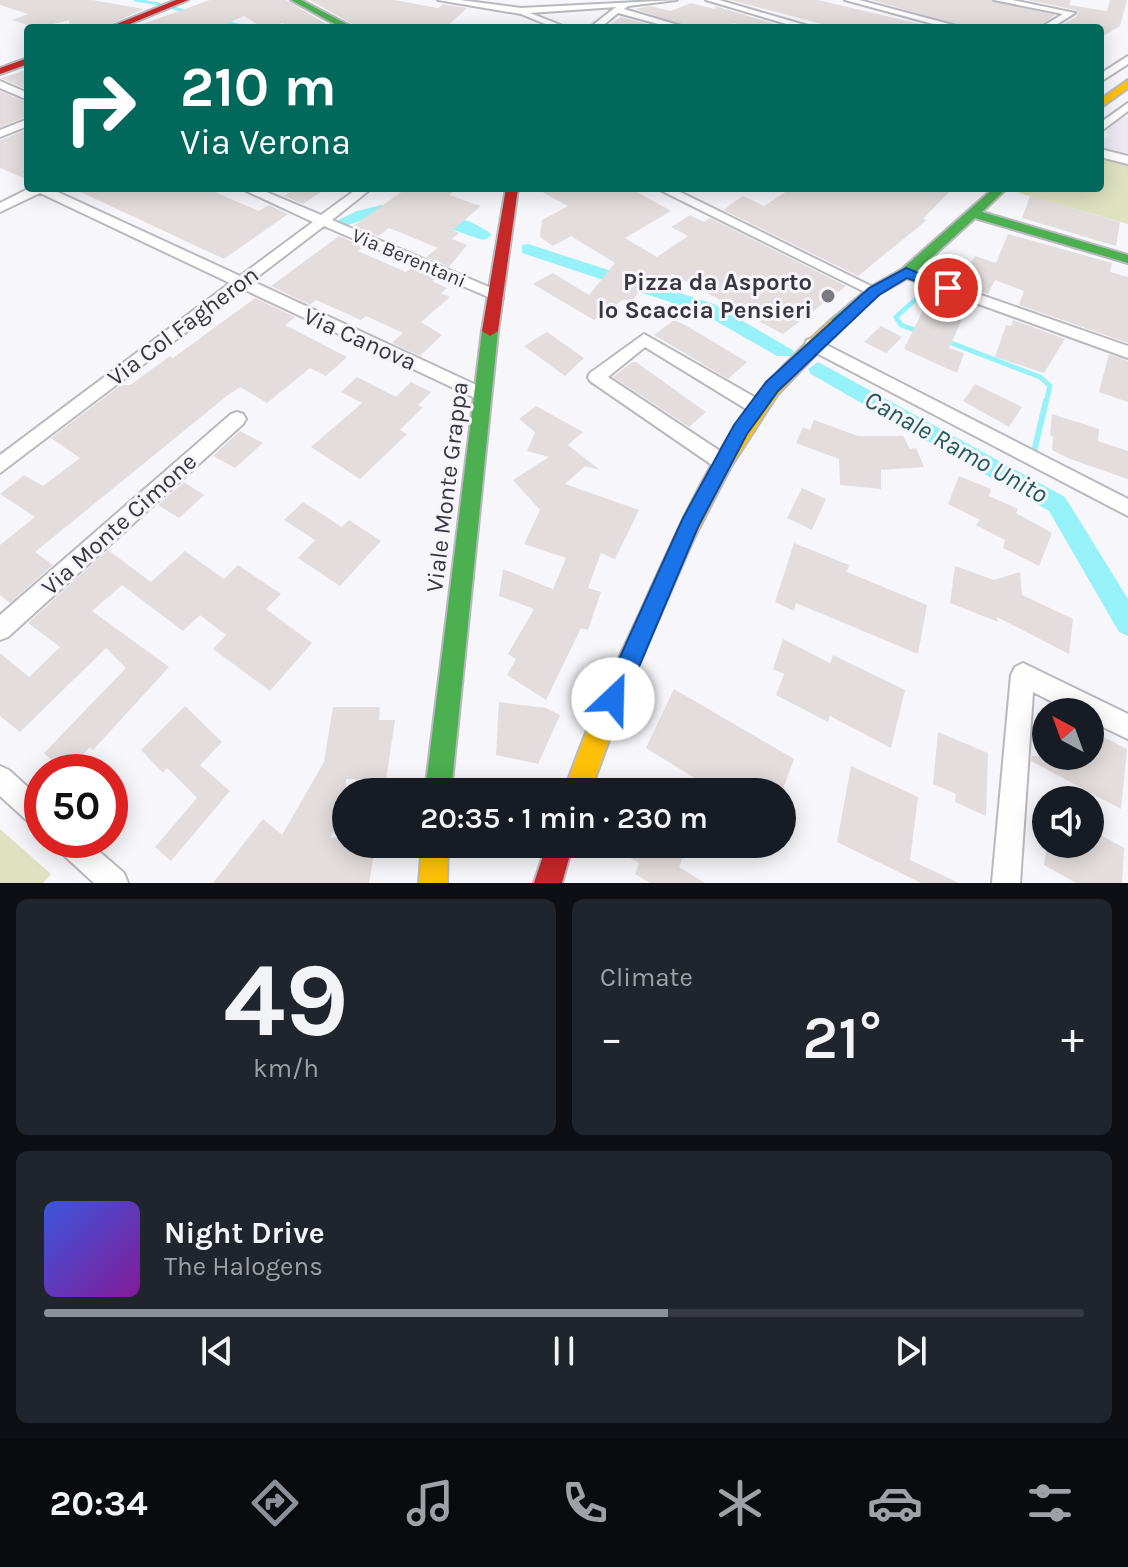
<!DOCTYPE html>
<html lang="en">
<head>
<meta charset="utf-8">
<style>
	body { margin:0; font-family:Karla,sans-serif; background:#20242c; color:#f1f3f6; height:100vh; display:flex; flex-direction:column; font-size:30px; white-space:nowrap }
	* { box-sizing:border-box; margin:0 }
	p { font-size:26px; color:#9ea1a6 }
	.icon { flex:none; width:44px; height:44px; fill:none; stroke:currentColor; stroke-width:2; stroke-linecap:round; stroke-linejoin:round }
	.map { position:relative; height:883px; overflow:hidden }
	.panel { display:flex; flex-direction:column; gap:16px; padding:16px; background:#0d0f14; flex:1 }
	.panel>* { flex:none }
	.banner { position:absolute; left:24px; top:24px; width:1080px; height:168px; border-radius:8px; box-shadow:0 4px 20px #0003; background:#00695c; color:#fff; overflow:hidden }
	.needle { width:52px; rotate:319deg }
	.fabs { position:absolute; left:1032px; top:698px; display:grid; gap:16px }
	.fabs a { display:grid; place-items:center; width:72px; height:72px; border-radius:50%; background:#171b24; box-shadow:0 4px 20px #0003; font-size:40px }
	.speed { position:absolute; left:24px; top:754px; display:flex; gap:16px; font-size:40px; font-weight:700; text-align:center }
	.speed>* { display:grid; place-content:center; width:104px; height:104px; border-radius:50%; background:#171b24; box-shadow:0 4px 20px #0003; line-height:1 }
	.speed .limit { border:12px solid #d22; background:#fff; color:#111 }
	.pin { position:absolute; display:grid; place-items:center; width:68px; height:68px; color:#fff; margin:-34px; border:4px solid #fff; border-radius:50%; box-shadow:0 2px 8px #0007 }
	.me { position:absolute; width:88px; margin:-44px; rotate:24deg; stroke-linejoin:round; filter:drop-shadow(0 0 6px #0008) }
	.turn { display:flex; align-items:center; gap:28px; height:168px; padding:0 24px; font-size:36px }
	.turn .icon { width:104px; height:104px; stroke-width:2.5 }
	.turn b { display:block; font-size:56px; line-height:68px }
	.big { font-size:60px; font-weight:600; line-height:1.1 }
	.panel .tile { flex:1; display:flex; flex-direction:column; justify-content:center; gap:12px; min-width:0; padding:0 28px; border-radius:12px; background:#20242c }
	.panel .dial { align-items:center; gap:0 }
	.dial b { font-size:104px; line-height:1 }
	.song { display:flex; align-items:center; gap:24px }
	.cover { width:96px; height:96px; border-radius:12px; background:linear-gradient(135deg,hsl(230 70% 55%),hsl(290 70% 35%)) }
	.played { height:8px; border-radius:4px; background:linear-gradient(90deg,#8c9099 60%,#363941 60%) }
	.keys { display:flex; justify-content:space-around; direction:ltr }
	.heat { display:flex; justify-content:space-between; align-items:center; font-size:44px; direction:ltr }
	.panel .tiles { flex:1; display:grid; gap:16px; grid-template-columns:1fr 1fr }
	.tile:last-child { grid-column:span 2 }
	.trip { position:absolute; left:332px; top:778px; width:464px; height:80px; border-radius:40px; background:#171b24; box-shadow:0 4px 20px #0003; font-weight:600; line-height:80px; text-align:center }
	.dock { display:flex; height:128px; justify-content:space-around; align-items:center; background:#090b0e; color:#9ea1a6 }
	.dock .icon { width:56px; height:56px }
	.dock .on { color:#8c9099 }
	.dock b { font-size:36px; color:#f1f3f6 }
	.map>svg:first-child { display:block }
	.built { fill:#ece9f3 }
	.green { fill:#dfe2c1 }
	.lines { fill:none; stroke-linecap:round; stroke-linejoin:round }
	.stream-far2 { stroke:#96f2f8; stroke-width:3 }
	.stream-far1 { stroke:#96f2f8; stroke-width:5 }
	.stream { stroke:#96f2f8; stroke-width:6 }
	.canal { fill:#96f2f8; fill-rule:evenodd }
	.building { fill:#e3dedd }
	.street-casing { stroke:#b9b8bf; stroke-width:4 }
	.fast-casing { stroke:#b9b8bf; stroke-width:4 }
	.slow-casing { stroke:#b9b8bf; stroke-width:4 }
	.jam-casing { stroke:#b9b8bf; stroke-width:4 }
	.street { fill:#fefefe; fill-rule:evenodd }
	.fast { fill:#4caf50; fill-rule:evenodd }
	.slow { fill:#ffc107; fill-rule:evenodd }
	.jam { fill:#c62828; fill-rule:evenodd }
	.route { fill:#1a73e8; stroke:#114b97; stroke-width:2 }
	.poi-dot { fill:#7b7981; stroke:#f6f5fb; stroke-width:3 }
	.labels { text-anchor:middle; dominant-baseline:central; stroke-width:6; stroke-linejoin:round; paint-order:stroke }
	.far-street-label { font-size:20px; fill:#383640; stroke:#f6f5fb }
	.poi-label { font-size:24px; font-weight:bold; fill:#383640; stroke:#f6f5fb; text-anchor:end }
	.street-label { font-size:24px; fill:#383640; stroke:#f6f5fb }
	.water-label { font-size:26px; font-style:italic; fill:#235a5d; stroke:#f6f5fb }
</style>
</head>
<body>
<div class="map">
<svg width="1128" height="883" viewBox="0 0 1128 883">
	<rect width="100%" height="100%" fill="#f7f6fa"/>
	<path class="built" d="M1119,117H1128V159L1100,152V139L1111,135L1105,132Z"/>
	<path class="green" d="M1100,156L1128,164V224L1019,193L1025,188H1100Z
		M0,829L51,874L43,883H0Z"/>
	<g class="lines">
		<path class="stream-far2" d="M135,0L159,4
			M621,3L651,0
			M173,8L189,12
			M223,21L248,28"/>
		<path class="stream-far1" d="M920,332L901,325L896,317L925,291
			M946,341L1040,377L1050,386L1046,403"/>
		<path class="stream" d="M1034,452L1046,401"/>
		<path class="canal" d="M381,205C409,204 471,215 492,235L484,240C449,231 417,209 379,215C366,217 354,224 342,227L334,222L357,211Z
			M528,244L714,304L794,351L791,356H777L700,312L522,253V245Z
			M818,362L1065,497L1128,599V636L1119,632L1049,511L811,374L808,369Z"/>
	</g>
	<path class="building" d="M0,0H92L144,9L102,28H70L69,20L37,28L12,20L28,14L0,5Z
		M210,0H286L333,28H290L283,23L263,28L244,16L216,28H132Z
		M310,0H394L438,8L443,4L467,8L445,28H359Z
		M730,0H818L937,28H837Z
		M871,0H991L1055,15L1037,28H967Z
		M1027,0H1071L1069,5L1107,11L1110,0H1127L1120,26L1100,38V28H1057L1077,16L1076,10Z
		M691,3L715,9V6L778,25L755,28L734,23L726,28H691L635,9L650,6L671,11Z
		M621,17L662,28H605Z
		M28,69V90L1,78L8,76Z
		M0,91L28,103V116L0,127Z
		M28,129V180L0,168V140Z
		M72,188H205L259,211L269,205L288,214L224,259Z
		M297,188H327L303,204L284,196Z
		M407,188H458L449,195L481,206L453,230L459,233L452,239L467,245L449,267L426,257L438,248L389,228L378,236L353,226Z
		M535,188H630L671,211L625,238L657,257L688,236L671,227L690,215L704,222L710,218L846,286L783,334L672,274L662,282L652,276L631,302L624,299L594,320L533,284L553,273L589,295L615,263L571,236L553,246L540,237L542,220L568,206Z
		M792,188H953L923,219L927,220L858,276L723,210L743,196L764,206Z
		M1030,196L1120,222L1116,246L1022,218Z
		M1008,234L1112,263L1110,272L1128,277V343L1019,305L1024,291L995,280L988,294L957,283L975,256L996,263Z
		M339,236L364,247L358,251L406,272L412,267L436,278L432,281L447,288L441,293L450,297L421,322L442,335L420,356L392,343L403,333L366,316L361,320L316,300L310,305L271,286Z
		M949,297L969,304L949,348L964,353L957,373L904,349L929,298L945,304Z
		M255,298L295,317L285,325L347,357L326,376L310,368L267,403L240,387L228,395L35,552L53,565L10,603L0,595V545L35,517L0,494L24,475L43,486L80,458L51,438L121,385H130L170,356L173,358Z
		M674,320L687,326L747,362L728,379L654,335Z
		M1013,320L1065,339L1044,373L995,357L1006,325L1011,326Z
		M881,326L902,337L886,353L864,342Z
		M547,332L584,358L565,376L524,346Z
		M1109,354L1128,361V402L1099,392Z
		M632,362H636L706,412L689,427L613,377Z
		M357,377L396,397L411,382L431,392L418,405L423,407L400,430L407,434L360,479L311,447L362,403L341,392Z
		M975,384L1022,407L1009,427L963,401Z
		M536,406L583,432L568,445L600,470L585,466L565,484L639,510L615,559L601,553L588,588L601,592L588,630L581,628L546,700L507,675L516,659L508,654L534,609L499,596L503,569L553,589L566,558L524,544L540,510L513,480L549,457L527,451L535,432L519,419Z
		M1052,414L1099,429L1098,441L1128,451V479L1070,459L1052,450L1053,437L1050,435Z
		M814,420L858,436H903L910,449L916,448L924,467L881,470V489L840,485L839,459L796,443L803,427L810,430Z
		M240,431L263,443L235,468L213,456Z
		M959,476L991,489L989,496L1018,509L1016,513L1052,533L1039,566L1003,548L1005,540L976,525L980,520L948,504Z
		M184,482L204,495L179,518L158,505Z
		M802,488L826,499L812,530L787,518Z
		M303,502L342,527L349,520L381,541L340,586L298,558L315,540L284,520Z
		M794,543L849,565L847,572L927,605L918,654L796,603L794,611L775,602Z
		M108,550L151,582L185,551L224,579L238,565L281,594L266,609L312,643L270,691L213,649L226,635L200,615L183,631L122,585L92,611L169,667L93,750L90,747L66,772L44,753L126,668L106,648L20,732L0,716V653L29,677L60,647L28,623Z
		M955,566L994,580L1020,572L1022,595L1073,619L1069,654L997,617L998,622L950,603Z
		M783,639L830,663L833,655L905,690L891,748L830,716L828,722L776,695L784,674L773,669Z
		M674,689L794,759L782,792H717L646,748Z
		M499,702L546,708L560,715L538,764L496,755Z
		M185,706L222,742L200,765L230,791L171,861L155,847L197,798L167,768L163,773L141,750Z
		M333,707H380L379,720H395L386,780L346,779V809L330,838L346,836V844H355V850L375,849L369,883H213L263,819L282,835L324,762Z
		M1090,730L1127,749L1121,809L1031,761L1032,756H1090Z
		M938,732L988,753L986,816L955,802L956,794L933,784Z
		M851,766L918,797L910,860L959,883H921L837,842Z
		M1090,829L1124,848L1122,883H1076L1044,865L1047,844H1090Z
		M606,844H667L684,854L679,867L705,883H650L635,874L639,863Z"/>
	<g class="lines">
		<defs>
			<path id="street" d="M438,0H460L521,8L677,0L628,6L624,9L688,28H673L618,13L600,28H589L616,7L530,13L568,28H555L521,14Z
				M706,0H719L815,28H800Z
				M845,0H859L964,28H948Z
				M994,0H1012L1075,13L1051,28H1040L1063,14Z
				M1128,56V64L1100,82V74Z
				M0,81L28,93V100L0,88Z
				M1128,103V111L1100,132V123Z
				M28,119V126L0,137V130Z
				M1100,149L1128,156V164L1100,157Z
				M30,188H49L240,276L313,222L240,188H257L321,215L358,188H372L332,220L503,293V299H493L324,226L252,281L487,390L489,394L487,398H475L243,289L0,473V455L230,283L40,193L0,212V203Z
				M656,188H672L881,291L874,296L869,294Z
				M906,269L1128,346V358L901,276V270Z
				M644,334L763,402L766,407L763,412H751L645,347L608,377L729,457L731,462L729,467H715L590,381L588,377L590,373Z
				M813,338L1128,499V516L807,348L805,344L807,340Z
				M237,412L243,414L246,419L243,424L8,637L0,640V615L231,414Z
				M1023,663L1128,714V739L1090,721V712H1072L1033,692L1020,883H992L1011,675L1015,667Z
				M0,766L9,770L42,800V830L33,826L0,796Z
				M53,840H86L124,873L128,883H94L57,849Z"/>
			<path id="fast" d="M291,0H301L354,28H342Z
				M994,188H1007L982,212L1128,255V263L975,218L911,276L879,294L841,328H831L828,324L831,320L869,288L901,270Z
				M490,326L498,331L451,792H425L482,331Z"/>
			<path id="slow" d="M1128,80V88L1100,108V100Z
				M836,319L844,324L841,328L777,395L730,468L693,540L626,694L590,792H564C585,730 612,672 640,613C676,534 710,452 767,385C786,362 808,341 831,320Z
				M422,844H448L447,883H419Z"/>
			<path id="jam" d="M176,0H188L120,28H107Z
				M28,58V64L0,74V68Z
				M506,188H518L498,331L490,336L482,331Z
				M547,844H573L562,883H534Z"/>
		</defs>
		<use href="#street" class="street-casing"/>
		<use href="#fast" class="fast-casing"/>
		<use href="#slow" class="slow-casing"/>
		<use href="#jam" class="jam-casing"/>
		<use href="#street" class="street"/>
		<use href="#fast" class="fast"/>
		<use href="#slow" class="slow"/>
		<use href="#jam" class="jam"/>
	</g>
	<path class="route" d="M906,268L956,288L948,293L907,278L879,295L778,391L747,434L698,527L622,707L613,711L605,707L601,699L683,518L734,425L766,382L869,288Z"/>
	<circle class="poi-dot" cx="828" cy="296" r="8"/>
	<g class="labels">
		<g class="far-street-label">
			<text transform="translate(409 258) rotate(23)">Via Berentani</text>
		</g>
		<g class="poi-label">
			<text x="812" y="282">Pizza da Asporto<tspan x="812" dy="28">lo Scaccia Pensieri</tspan></text>
		</g>
		<g class="street-label">
			<text transform="translate(183 326) rotate(-37)">Via Col Fagheron</text>
			<text transform="translate(360 339) rotate(24)">Via Canova</text>
			<text transform="translate(447 487) rotate(-83)">Viale Monte Grappa</text>
			<text transform="translate(119 524) rotate(-42)">Via Monte Cimone</text>
		</g>
		<g class="water-label">
			<text transform="translate(956 447) rotate(29)">Canale Ramo Unito</text>
		</g>
	</g>
</svg>
<div class="fabs">
<a><svg class="needle" viewBox="-14 -14 28 28"><path d="M0-13l5 13h-10z" fill="#e53935"/><path d="M0 13l5-13h-10z" fill="#9ea1a6"/></svg></a>
<a><svg class="icon" aria-label="sound" viewBox="0 0 24 24"><path d="M4 9h4l5-4v14l-5-4H4zM17 9q2 3 0 6"/></svg></a>
</div>
<div class="speed"><div class="limit">50</div></div>
<div class="pin" style="left:948px;top:288px;background:#d93025"><svg class="icon" aria-label="arrive" viewBox="0 0 24 24"><path d="M6 21V4h12l-3 4 3 4H6"/></svg></div>
<svg class="me" style="left:613px;top:699px" viewBox="-20 -20 40 40"><circle r="19" fill="#fff"/><path d="M0-13L10 11 0 6-10 11z" fill="#1a73e8"/></svg>
<div class="trip">20:35 · 1 min · 230 m</div>
<div class="banner">
<div class="turn"><svg class="icon" aria-label="right" viewBox="0 0 24 24"><path d="M7 20v-9h11M14 6l5 5-5 5"/></svg><div><b>210 m</b>Via Verona</div></div>
</div>
</div>
<section class="panel">
<div class="tiles">
<div class="tile dial"><b>49</b><p>km/h</p></div>
<div class="tile"><p>Climate</p>
<div class="heat"><a>−</a><b class="big">21°</b><a>+</a></div>
</div>
<div class="tile">
<div class="song"><i class="cover"></i><div><b>Night Drive</b><p>The Halogens</p></div></div>
<div class="played"></div>
<div class="keys"><svg class="icon" aria-label="previous" viewBox="0 0 24 24"><path d="M18 5L8 12l10 7zM5 5v14"/></svg><svg class="icon" aria-label="pause" viewBox="0 0 24 24"><path d="M8 5v14M16 5v14"/></svg><svg class="icon" aria-label="next" viewBox="0 0 24 24"><path d="M6 5l10 7-10 7zM19 5v14"/></svg></div>
</div>
</div>
</section>
<nav class="dock">
<b>20:34</b>
<svg class="icon on" aria-label="directions" viewBox="0 0 24 24"><path d="M12 3l9 9-9 9-9-9zM9 14v-3h6M13 9l2 2-2 2"/></svg>
<svg class="icon" aria-label="music" viewBox="0 0 24 24"><path d="M9 18V5l10-2v13"/><circle cx="6" cy="18" r="3"/><circle cx="16" cy="16" r="3"/></svg>
<svg class="icon" aria-label="phone" viewBox="0 0 24 24"><path d="M5 4h4l2 5-3 2q2 4 5 5l2-3 5 2v4C11 20 4 13 5 4z"/></svg>
<svg class="icon" aria-label="climate" viewBox="0 0 24 24"><path d="M12 3v18M4 7l16 10M4 17L20 7"/></svg>
<svg class="icon" aria-label="car" viewBox="0 0 24 24"><path d="M5 17H2v-5l4-1 3-4h7l3 4 3 1v5h-3M9 17h6M6 11h13"/><circle cx="7" cy="17" r="2"/><circle cx="17" cy="17" r="2"/></svg>
<svg class="icon" aria-label="filters" viewBox="0 0 24 24"><path d="M4 7h16M4 17h16"/><circle cx="9" cy="7" r="2"/><circle cx="15" cy="17" r="2"/></svg>
</nav>
</body>
</html>
